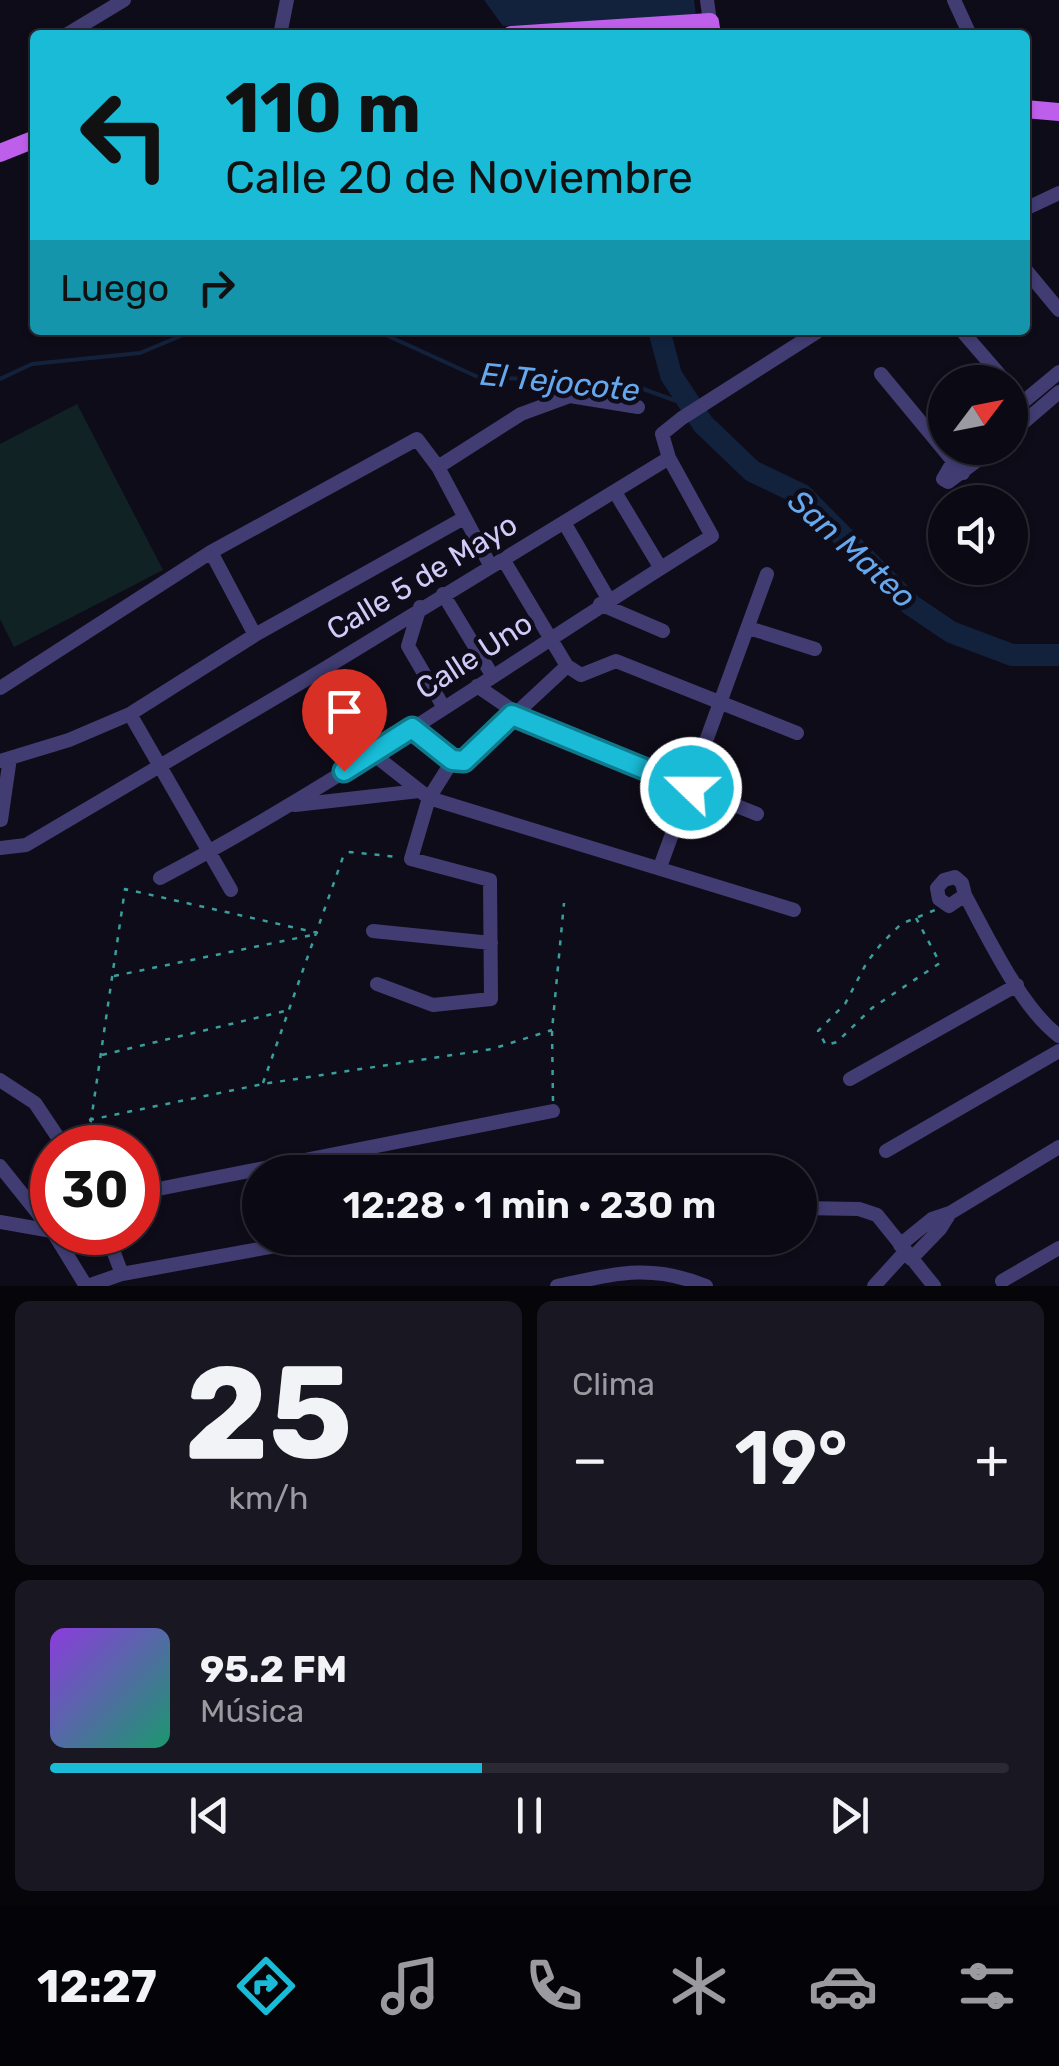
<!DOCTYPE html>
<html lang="es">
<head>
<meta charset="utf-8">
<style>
	body { margin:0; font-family:Rubik,sans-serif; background:#191721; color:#f1f3f6; height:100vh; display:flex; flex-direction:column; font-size:38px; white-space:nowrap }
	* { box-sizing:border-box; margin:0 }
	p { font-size:32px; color:#9a9aa0 }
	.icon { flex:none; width:55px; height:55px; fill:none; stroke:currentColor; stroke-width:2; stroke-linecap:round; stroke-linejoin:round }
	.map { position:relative; height:1286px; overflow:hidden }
	.drawer { display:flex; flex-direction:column; gap:15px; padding:15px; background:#06050a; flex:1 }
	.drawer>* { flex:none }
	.banner { position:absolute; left:30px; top:30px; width:1000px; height:305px; border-radius:10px; box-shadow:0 2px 8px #0004,0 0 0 2px #2b2a33; background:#19bbd7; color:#111; overflow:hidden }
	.needle { width:65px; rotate:58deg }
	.buttons { position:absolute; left:928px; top:365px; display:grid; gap:20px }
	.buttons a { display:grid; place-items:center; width:100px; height:100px; border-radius:50%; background:#0b0913; box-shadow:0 2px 8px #0004,0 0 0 2px #2b2a33; font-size:50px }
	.speed { position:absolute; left:30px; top:1125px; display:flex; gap:20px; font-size:50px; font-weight:700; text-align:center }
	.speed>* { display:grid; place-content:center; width:130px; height:130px; border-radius:50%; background:#0b0913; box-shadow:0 2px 8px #0004,0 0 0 2px #2b2a33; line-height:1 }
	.speed .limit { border:15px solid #d22; background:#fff; color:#111 }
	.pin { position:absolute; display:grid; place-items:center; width:85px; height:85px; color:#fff; margin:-102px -42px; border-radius:50% 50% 50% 0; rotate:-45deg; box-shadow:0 0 10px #0007 }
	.pin .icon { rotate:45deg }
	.me { position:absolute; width:110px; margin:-55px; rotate:292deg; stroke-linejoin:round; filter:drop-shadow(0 0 8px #0008) }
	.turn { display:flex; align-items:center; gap:35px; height:210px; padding:0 30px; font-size:45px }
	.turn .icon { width:130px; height:130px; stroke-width:2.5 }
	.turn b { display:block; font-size:70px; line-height:85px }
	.then { display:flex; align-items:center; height:95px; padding:0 30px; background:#0003; gap:20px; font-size:38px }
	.big { font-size:75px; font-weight:600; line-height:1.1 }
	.drawer .card { flex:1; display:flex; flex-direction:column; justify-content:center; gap:15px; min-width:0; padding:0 35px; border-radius:15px; background:#191721 }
	.drawer .dial { align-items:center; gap:0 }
	.dial b { font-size:130px; line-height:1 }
	.song { display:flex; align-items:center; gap:30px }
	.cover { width:120px; height:120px; border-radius:15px; background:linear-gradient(135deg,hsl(270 70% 55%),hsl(160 70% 35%)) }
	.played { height:10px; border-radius:5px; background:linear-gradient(90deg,#19bbd7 45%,#2b2a33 45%) }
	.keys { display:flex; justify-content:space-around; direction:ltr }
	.heat { display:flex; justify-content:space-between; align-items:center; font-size:55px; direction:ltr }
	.drawer .tiles { flex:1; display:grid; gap:15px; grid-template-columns:1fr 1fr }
	.card:last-child { grid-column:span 2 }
	.trip { position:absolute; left:242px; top:1155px; width:575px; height:100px; border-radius:50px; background:#0b0913; box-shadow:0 2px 8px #0004,0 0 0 2px #2b2a33; font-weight:600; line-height:100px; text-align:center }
	.dock { display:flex; height:160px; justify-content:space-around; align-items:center; background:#040408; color:#9a9aa0 }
	.dock .icon { width:70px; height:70px }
	.dock .on { color:#19bbd7 }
	.dock b { font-size:45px; color:#f1f3f6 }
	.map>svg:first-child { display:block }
	.green { fill:#102223 }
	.water { fill:#12223d }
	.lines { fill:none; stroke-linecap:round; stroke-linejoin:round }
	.stream { stroke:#12223d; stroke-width:4 }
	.river { stroke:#12223d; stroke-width:22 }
	.path { stroke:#399f9d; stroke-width:2.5; stroke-dasharray:5 8; stroke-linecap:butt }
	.minor { stroke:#413d73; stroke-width:14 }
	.major { stroke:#be5fec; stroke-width:18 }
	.route-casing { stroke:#107a8c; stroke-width:25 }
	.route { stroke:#19bbd7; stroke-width:18 }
	.labels { text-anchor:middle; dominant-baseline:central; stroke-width:9; stroke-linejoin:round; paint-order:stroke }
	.street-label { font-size:30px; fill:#d2cbf9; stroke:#0f0c19 }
	.water-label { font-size:32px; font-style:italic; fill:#65a8ed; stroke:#0f0c19 }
</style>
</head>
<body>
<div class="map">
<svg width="1059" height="1286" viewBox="0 0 1059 1286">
	<rect width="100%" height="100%" fill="#0f0c19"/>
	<path class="green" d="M77,404L163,570L14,647L0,619V444Z"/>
	<path class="water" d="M484,0H694L696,16L503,26Z"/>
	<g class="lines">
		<path class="stream" d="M375,330L478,377L627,383L690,406
			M0,379L32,364L140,353L195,330"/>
		<path class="river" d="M659,330L671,375L703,424L752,471L802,495L911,605L951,632L1012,655H1059"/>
		<path class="path" d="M916,918L940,963L872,1008L837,1042L826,1045L818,1031L845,1004L867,962L881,944L901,924L935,910
			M114,976L317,934
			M102,1055L289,1010
			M263,1083L343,857L350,852L398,857
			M553,1101L552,1030L564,903
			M89,1120L263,1084L492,1049L552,1030
			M87,1148L125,889L318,933"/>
		<path class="minor" d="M707,0L710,22
			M954,0L970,35
			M66,35L124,0
			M280,35L287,0
			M1025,209L1059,193
			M1025,269L1059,310
			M961,330L1006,382
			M881,374L963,473
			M1010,413L1059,372
			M1010,434L1059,392
			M970,448L953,462L943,479L948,482L994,448
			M438,467L521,414L570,396L638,407
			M615,492L660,567
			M565,524L609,600
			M211,552L255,635
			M503,559L567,666L581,675L616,661L797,733
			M443,594L492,675
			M600,604L663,631
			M420,607L408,646L444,708
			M749,628L815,649
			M324,669L373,754L429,798L794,910
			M477,686L515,712
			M0,688L211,552L417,439L438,467L490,565
			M130,714L231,890
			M511,715L757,814
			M412,728L453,760
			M453,760L468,758L567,666
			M0,761L69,740L130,714L255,635L464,518
			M295,805L419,791
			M1,820L10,758
			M0,848L26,845L324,669L669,458
			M660,867L767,574
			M160,878C351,777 528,650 712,536L669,458L662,434L682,418L820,330
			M965,895L949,906L939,899L937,888L944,880L955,877L962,883L965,895C988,937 1021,1008 1059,1036
			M373,931L491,943
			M377,984L433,1005L491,999L490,880L411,859L429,798L453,760
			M850,1079L1017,985
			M0,1080L35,1103L65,1148
			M886,1151L1059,1051
			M0,1166L52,1231
			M138,1193L553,1111
			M800,1208L859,1209L877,1215L934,1286
			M0,1222L52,1231
			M53,1232L86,1286
			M106,1232L122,1274
			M900,1245L932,1219L950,1213L1059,1147
			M911,1259L940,1229L950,1213
			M1002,1281L1059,1248
			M87,1286L122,1274L320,1238
			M557,1286C615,1274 649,1263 706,1286
			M874,1286L905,1252"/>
		<path class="major" d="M511,35L710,22L712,35
			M1025,109L1059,112
			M0,153L35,139"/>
	</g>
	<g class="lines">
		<defs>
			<path id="route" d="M344,771L412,728L452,760L464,761L512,715L691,788"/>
		</defs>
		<use href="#route" class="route-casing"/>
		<use href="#route" class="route"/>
	</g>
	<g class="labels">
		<g class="street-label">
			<text transform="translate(422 577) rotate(-31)">Calle 5 de Mayo</text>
			<text transform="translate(474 656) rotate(-33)">Calle Uno</text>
		</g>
		<g class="water-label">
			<text transform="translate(560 382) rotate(6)">El Tejocote</text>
			<text transform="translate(852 549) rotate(42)">San Mateo</text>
		</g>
	</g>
</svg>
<div class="buttons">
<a><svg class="needle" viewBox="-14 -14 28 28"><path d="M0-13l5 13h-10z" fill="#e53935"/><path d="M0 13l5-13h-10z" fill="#9a9aa0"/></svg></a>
<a><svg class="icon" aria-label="sound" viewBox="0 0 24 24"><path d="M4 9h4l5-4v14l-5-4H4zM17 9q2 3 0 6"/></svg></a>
</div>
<div class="speed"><div class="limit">30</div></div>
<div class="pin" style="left:344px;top:771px;background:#d93025"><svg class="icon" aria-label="arrive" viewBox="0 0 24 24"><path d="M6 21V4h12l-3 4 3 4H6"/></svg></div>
<svg class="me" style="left:691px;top:788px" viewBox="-20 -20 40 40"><circle r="17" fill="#19bbd7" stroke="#fff" stroke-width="3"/><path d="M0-11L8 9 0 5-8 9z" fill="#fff"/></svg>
<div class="trip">12:28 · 1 min · 230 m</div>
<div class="banner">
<div class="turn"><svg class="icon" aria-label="left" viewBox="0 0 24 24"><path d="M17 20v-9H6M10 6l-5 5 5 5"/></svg><div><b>110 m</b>Calle 20 de Noviembre</div></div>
<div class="then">Luego<svg class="icon" aria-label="right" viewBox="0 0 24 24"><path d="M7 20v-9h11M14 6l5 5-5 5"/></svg></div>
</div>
</div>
<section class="drawer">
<div class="tiles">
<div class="card dial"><b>25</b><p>km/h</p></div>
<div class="card"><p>Clima</p>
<div class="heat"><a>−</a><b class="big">19°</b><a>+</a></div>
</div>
<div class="card">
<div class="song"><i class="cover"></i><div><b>95.2 FM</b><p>Música</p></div></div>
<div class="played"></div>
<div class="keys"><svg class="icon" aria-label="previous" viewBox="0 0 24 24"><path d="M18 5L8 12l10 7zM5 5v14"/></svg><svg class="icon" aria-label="pause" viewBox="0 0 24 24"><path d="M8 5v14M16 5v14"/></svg><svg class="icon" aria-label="next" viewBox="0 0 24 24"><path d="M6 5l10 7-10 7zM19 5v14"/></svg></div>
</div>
</div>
</section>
<nav class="dock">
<b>12:27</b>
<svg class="icon on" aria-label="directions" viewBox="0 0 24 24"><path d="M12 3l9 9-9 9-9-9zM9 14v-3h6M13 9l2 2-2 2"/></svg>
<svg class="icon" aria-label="music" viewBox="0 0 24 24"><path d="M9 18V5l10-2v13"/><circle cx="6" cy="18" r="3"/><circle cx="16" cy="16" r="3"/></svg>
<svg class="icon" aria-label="phone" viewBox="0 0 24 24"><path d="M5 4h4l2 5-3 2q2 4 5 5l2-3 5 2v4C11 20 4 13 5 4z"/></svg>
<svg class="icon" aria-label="climate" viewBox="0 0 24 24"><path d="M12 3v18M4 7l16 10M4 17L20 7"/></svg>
<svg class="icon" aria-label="car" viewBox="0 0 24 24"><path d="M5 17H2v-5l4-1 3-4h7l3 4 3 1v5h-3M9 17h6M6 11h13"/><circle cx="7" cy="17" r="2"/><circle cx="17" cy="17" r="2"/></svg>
<svg class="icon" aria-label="filters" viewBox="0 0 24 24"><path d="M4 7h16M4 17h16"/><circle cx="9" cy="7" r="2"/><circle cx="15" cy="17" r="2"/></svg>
</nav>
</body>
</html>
